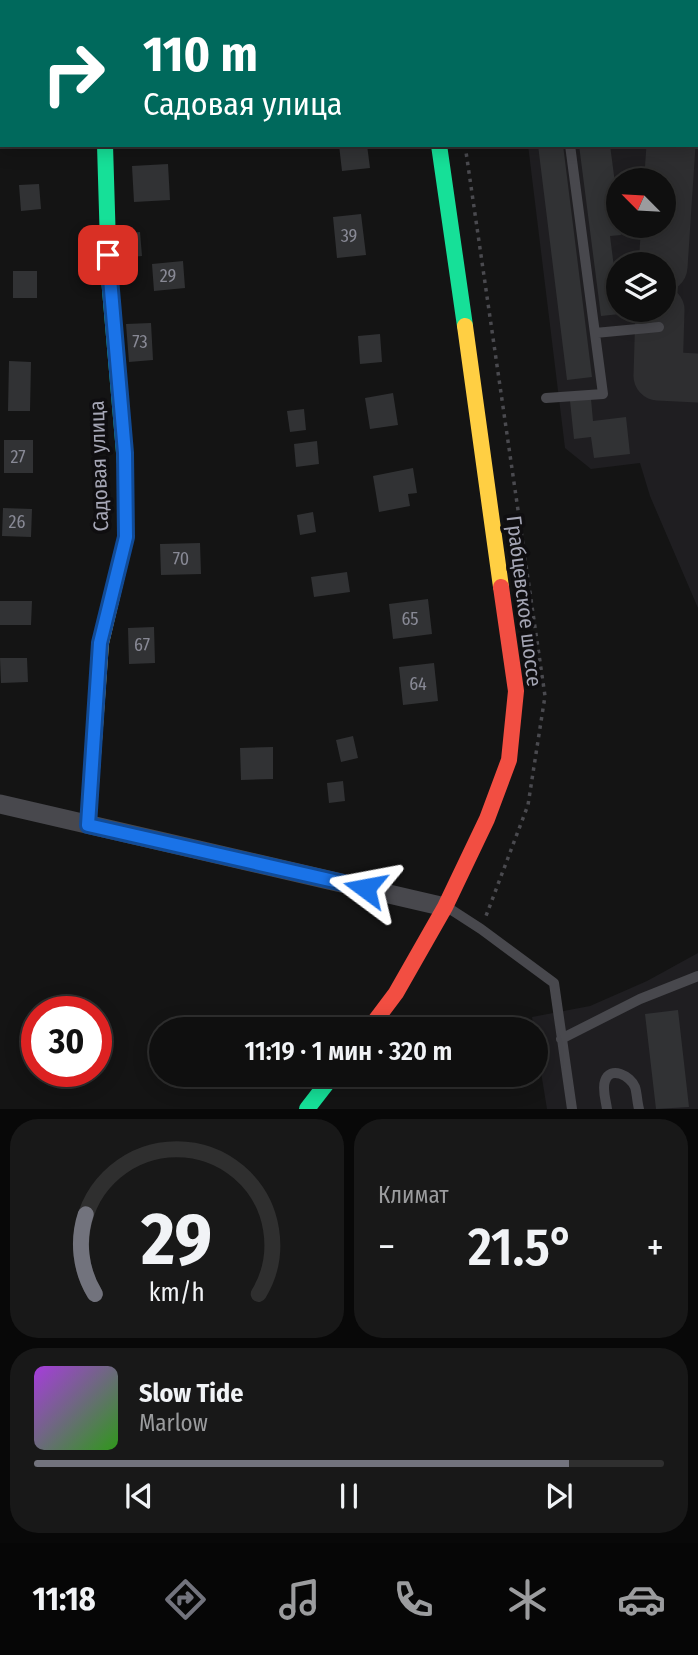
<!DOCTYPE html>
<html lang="ru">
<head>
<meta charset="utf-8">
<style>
	body { margin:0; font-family:"Fira Sans Condensed",sans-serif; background:#181818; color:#f1f3f6; height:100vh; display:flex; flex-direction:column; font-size:26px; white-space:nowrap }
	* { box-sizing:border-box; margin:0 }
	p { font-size:23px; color:#9b9c9e }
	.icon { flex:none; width:38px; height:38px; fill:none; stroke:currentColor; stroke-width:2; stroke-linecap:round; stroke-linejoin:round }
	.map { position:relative; height:1109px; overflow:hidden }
	.sheet { display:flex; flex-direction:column; gap:10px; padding:10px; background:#080808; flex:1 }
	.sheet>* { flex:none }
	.guide { position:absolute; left:0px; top:0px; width:698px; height:147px; box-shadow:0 4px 18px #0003,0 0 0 2px #2f2f2f; background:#00695c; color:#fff; overflow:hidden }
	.needle { width:46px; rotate:294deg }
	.controls { position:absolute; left:606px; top:168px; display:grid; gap:14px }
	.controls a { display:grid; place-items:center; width:70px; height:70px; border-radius:50%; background:#0f0f0f; box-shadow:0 4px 18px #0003,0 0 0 2px #2f2f2f; font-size:35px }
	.speed { position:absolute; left:21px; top:996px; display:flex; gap:14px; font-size:35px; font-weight:700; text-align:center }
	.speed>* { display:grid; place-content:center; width:91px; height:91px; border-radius:50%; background:#0f0f0f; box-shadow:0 4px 18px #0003,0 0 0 2px #2f2f2f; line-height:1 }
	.speed .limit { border:10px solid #d22; background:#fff; color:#111 }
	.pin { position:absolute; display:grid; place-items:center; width:60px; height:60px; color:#fff; margin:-30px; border-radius:14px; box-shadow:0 4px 10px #0006 }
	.me { position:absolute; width:77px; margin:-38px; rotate:283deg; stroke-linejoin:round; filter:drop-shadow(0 0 5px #0008) }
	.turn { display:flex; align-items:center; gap:24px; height:147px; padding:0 28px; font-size:32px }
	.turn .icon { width:91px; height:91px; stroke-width:2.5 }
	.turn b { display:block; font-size:49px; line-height:60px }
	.big { font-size:52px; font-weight:600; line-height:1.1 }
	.sheet .tile { flex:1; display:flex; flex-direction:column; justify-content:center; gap:10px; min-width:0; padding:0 24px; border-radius:28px; background:#181818 }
	.sheet .dial { align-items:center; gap:0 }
	.dial svg { height:182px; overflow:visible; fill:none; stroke:#2f2f2f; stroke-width:7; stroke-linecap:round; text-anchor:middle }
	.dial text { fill:#f1f3f6; stroke:none }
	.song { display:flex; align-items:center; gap:21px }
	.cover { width:84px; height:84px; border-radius:10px; background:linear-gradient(135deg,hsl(280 70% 55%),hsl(110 70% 35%)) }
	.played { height:7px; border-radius:4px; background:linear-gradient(90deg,#72737d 85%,#2f2f2f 85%) }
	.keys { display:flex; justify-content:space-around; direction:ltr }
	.heat { display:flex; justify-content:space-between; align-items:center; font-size:38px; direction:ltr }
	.sheet .tiles { flex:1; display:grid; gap:10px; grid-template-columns:1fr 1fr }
	.tile:last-child { grid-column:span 2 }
	.trip { position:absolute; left:149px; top:1017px; width:399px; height:70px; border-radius:35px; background:#0f0f0f; box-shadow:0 4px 18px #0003,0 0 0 2px #2f2f2f; font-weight:600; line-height:70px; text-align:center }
	.tab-bar { display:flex; height:112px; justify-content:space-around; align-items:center; background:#060606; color:#9b9c9e }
	.tab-bar .icon { width:49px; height:49px }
	.tab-bar .on { color:#72737d }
	.tab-bar b { font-size:32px; color:#f1f3f6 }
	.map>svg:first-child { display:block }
	.built { fill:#1f1e21; fill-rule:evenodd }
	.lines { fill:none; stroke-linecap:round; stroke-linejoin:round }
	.taxiway { stroke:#2e2e30; stroke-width:49 }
	.building { fill:#313234 }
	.path { stroke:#4a4a4f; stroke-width:3.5; stroke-dasharray:3.5 5; stroke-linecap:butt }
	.lane { stroke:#48484d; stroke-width:10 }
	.street { stroke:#48484d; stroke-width:19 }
	.fast { stroke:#16e098; stroke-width:16 }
	.slow { stroke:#ffcf43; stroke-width:16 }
	.jam { stroke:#f24e42; stroke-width:16 }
	.route-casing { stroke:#114b97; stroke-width:18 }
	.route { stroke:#1a73e8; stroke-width:12 }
	.labels { text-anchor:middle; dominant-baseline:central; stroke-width:7; stroke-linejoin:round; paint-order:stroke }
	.number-label { font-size:18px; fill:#888995 }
	.street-label { font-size:21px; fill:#a5a6b5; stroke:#0f0e10 }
</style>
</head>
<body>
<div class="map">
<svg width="698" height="1109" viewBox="0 0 698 1109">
	<rect width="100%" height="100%" fill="#141414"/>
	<path class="built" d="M511,0H698V608L650,496L640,463L591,469L565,448L528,145H696V2ZM618,180H663V226H618ZM618,264H663V310H618Z
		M698,953V1109H547L532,1017L590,1006L647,981Z"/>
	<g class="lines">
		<path class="taxiway" d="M681,2V0
			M663,267L671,145
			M660,310L658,376L698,378"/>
	</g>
	<path class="building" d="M339,145H367L370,168L342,171Z
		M538,145H563L592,377L567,380Z
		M579,145H610L618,206V226H620L621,235L610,236L620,314L601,316Z
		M168,164L170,200L134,202L132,166Z
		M39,184L41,209L21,211L19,185Z
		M361,214L366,255L337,258L333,217Z
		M140,232L142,256L119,258L117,234Z
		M183,261L185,288L154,291L152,264Z
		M13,271H37V298H13Z
		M151,323L153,360L129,362L126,324Z
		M380,334L382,362L360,364L358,336Z
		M9,361L31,362L30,411H8Z
		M393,393L398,425L370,429L365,398Z
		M591,399L593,421L626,417L630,454L594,458L591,437L574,439L570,401Z
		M304,409L306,430L290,432L287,411Z
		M4,440H33V473H4Z
		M317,441L319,464L296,467L294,444Z
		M413,468L417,493L408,494L410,506L379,512L373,476Z
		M3,508L32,509L31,537L2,536Z
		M313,512L316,532L300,535L297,515Z
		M200,543L201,574L161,575L160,544Z
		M347,572L350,592L314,597L311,577Z
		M428,599L432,634L393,639L389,604Z
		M0,601H32L31,625H0Z
		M154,627L155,663L129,664L128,628Z
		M0,658H27L28,682L1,683Z
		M434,663L438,701L403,705L399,667Z
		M353,736L358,758L341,762L336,740Z
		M273,747V779L241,780L240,748Z
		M343,781L345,801L329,803L327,783Z
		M678,1010L689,1107L656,1109L645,1014Z"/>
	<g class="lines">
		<path class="path" d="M465,145L545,696L528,805L486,916"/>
		<path class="lane" d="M551,0L552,2
			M420,1L440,0
			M595,333L659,327
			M546,398L603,394L570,145
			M447,907L481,929L554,983L572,1109
			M561,1039L640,999L698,976
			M607,1109C606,1101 602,1089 605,1081C610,1065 631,1076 635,1087C637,1093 637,1102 639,1109"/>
		<path class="street" d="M103,2V0
			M0,804L445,907"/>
		<path class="fast" d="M105,145L109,278L125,464
			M439,145L465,326
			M307,1109L334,1074"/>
		<path class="slow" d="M465,326L501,587
			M88,825L101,643L126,537L125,464"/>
		<path class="jam" d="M419,0V2
			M369,1029L396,993L445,907L487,819L509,760L516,691L501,587"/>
	</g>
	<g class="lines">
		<defs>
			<path id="route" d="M108,255L125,453L126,537L100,643L88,825L365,888"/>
		</defs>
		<use href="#route" class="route-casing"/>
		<use href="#route" class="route"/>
	</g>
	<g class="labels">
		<g class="number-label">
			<text x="349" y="236">39</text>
			<text x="168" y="276">29</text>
			<text x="140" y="342">73</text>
			<text x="18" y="457">27</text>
			<text x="17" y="522">26</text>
			<text x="181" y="559">70</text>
			<text x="410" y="619">65</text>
			<text x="142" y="645">67</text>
			<text x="418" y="684">64</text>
		</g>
		<g class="street-label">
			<text transform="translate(99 466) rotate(-92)">Садовая улица</text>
			<text transform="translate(524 601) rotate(83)">Грабцевское шоссе</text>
		</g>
	</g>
</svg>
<div class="controls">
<a><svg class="needle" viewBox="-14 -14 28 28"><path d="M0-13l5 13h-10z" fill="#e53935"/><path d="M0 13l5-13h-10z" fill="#9b9c9e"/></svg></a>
<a><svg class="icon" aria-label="layers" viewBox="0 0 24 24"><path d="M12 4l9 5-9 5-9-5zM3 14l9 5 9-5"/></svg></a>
</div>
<div class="speed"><div class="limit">30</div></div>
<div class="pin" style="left:108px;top:255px;background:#d93025"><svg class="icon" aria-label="arrive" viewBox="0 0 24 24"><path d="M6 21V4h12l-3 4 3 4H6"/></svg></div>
<svg class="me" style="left:365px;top:888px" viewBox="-20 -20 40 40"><path d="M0-17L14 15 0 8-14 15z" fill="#1a73e8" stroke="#fff" stroke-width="4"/></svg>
<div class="trip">11:19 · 1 мин · 320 m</div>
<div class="guide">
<div class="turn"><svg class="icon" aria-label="right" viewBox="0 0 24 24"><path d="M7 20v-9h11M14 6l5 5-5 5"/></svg><div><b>110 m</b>Садовая улица</div></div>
</div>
</div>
<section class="sheet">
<div class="tiles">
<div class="tile dial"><svg viewBox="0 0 100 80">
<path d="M14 69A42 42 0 1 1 86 69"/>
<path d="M14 69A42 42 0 0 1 10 34" stroke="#72737d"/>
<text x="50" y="56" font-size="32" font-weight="700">29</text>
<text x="50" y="72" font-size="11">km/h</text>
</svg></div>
<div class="tile"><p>Климат</p>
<div class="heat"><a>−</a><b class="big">21.5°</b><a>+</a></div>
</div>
<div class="tile">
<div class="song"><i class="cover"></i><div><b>Slow Tide</b><p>Marlow</p></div></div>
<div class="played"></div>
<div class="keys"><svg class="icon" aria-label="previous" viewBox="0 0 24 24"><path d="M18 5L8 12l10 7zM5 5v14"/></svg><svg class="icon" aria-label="pause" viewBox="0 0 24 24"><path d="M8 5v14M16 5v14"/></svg><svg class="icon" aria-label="next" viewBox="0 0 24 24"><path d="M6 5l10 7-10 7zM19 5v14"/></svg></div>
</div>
</div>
</section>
<nav class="tab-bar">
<b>11:18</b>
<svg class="icon on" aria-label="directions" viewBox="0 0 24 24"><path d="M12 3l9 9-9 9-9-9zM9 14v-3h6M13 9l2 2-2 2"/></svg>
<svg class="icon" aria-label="music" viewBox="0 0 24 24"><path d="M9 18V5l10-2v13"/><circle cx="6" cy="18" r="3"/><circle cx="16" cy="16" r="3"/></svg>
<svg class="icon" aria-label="phone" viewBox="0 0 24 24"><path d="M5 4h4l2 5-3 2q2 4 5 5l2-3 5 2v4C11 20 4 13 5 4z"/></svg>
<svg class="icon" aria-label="climate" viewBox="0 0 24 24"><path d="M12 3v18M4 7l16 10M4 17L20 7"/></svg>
<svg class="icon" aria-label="car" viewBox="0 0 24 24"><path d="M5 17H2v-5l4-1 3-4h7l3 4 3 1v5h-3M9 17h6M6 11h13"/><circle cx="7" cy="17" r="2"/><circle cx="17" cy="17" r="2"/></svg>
</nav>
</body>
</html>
